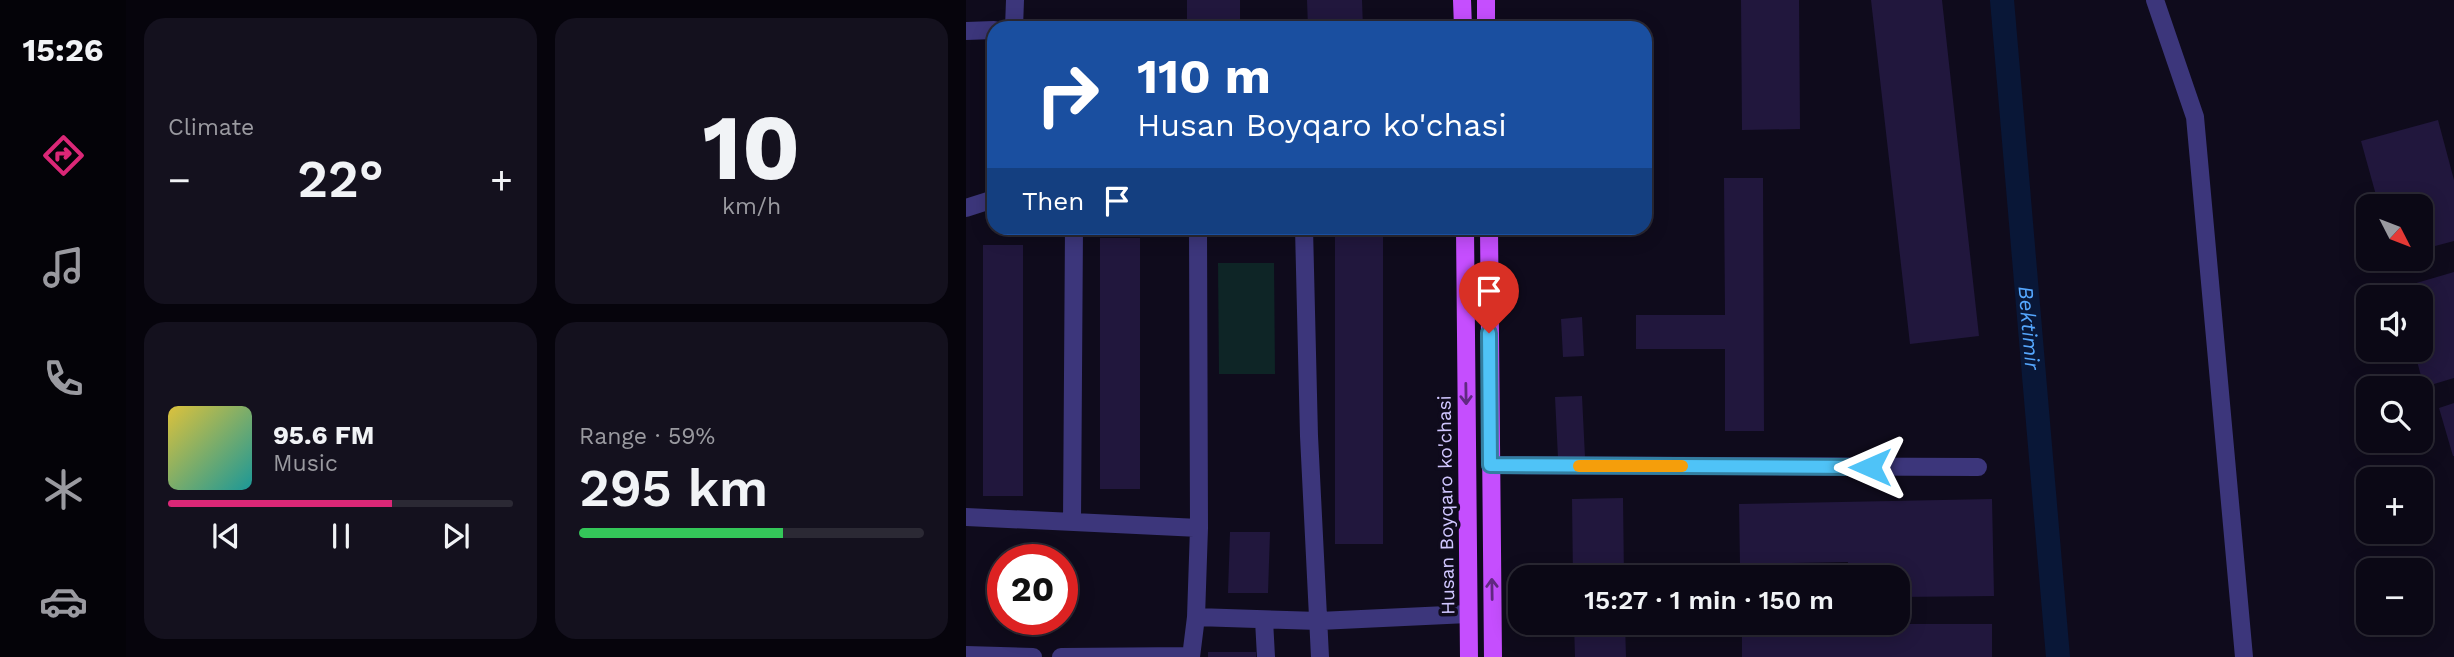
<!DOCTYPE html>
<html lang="en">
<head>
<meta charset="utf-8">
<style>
	body { margin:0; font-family:"Work Sans",sans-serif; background:#14111e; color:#f1f3f6; height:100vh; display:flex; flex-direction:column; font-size:26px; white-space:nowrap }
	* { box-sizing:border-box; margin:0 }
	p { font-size:23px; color:#9a9aa0 }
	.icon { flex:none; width:38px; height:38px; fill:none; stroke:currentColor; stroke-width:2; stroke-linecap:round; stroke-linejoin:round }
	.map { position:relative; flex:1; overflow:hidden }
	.details { display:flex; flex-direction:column; gap:18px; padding:18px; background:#06040c; width:840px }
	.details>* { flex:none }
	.guide { position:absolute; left:21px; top:21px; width:665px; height:214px; border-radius:21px; box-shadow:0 4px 18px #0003,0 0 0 2px #2b2934; background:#1a4fa0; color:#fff; overflow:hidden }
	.needle { width:46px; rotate:132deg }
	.buttons { position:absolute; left:1390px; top:194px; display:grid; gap:14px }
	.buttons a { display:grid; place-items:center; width:77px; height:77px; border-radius:14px; background:#0b0815; box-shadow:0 4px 18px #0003,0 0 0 2px #2b2934; font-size:35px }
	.speed { position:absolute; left:21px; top:544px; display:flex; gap:14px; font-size:35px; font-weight:700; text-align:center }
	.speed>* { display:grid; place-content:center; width:91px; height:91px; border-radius:50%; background:#0b0815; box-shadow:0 4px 18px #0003,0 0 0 2px #2b2934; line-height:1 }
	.speed .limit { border:10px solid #d22; background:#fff; color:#111 }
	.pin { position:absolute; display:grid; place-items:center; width:60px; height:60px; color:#fff; margin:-72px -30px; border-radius:50% 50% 50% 0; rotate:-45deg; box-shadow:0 0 7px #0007 }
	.pin .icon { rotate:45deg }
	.me { position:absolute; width:77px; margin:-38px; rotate:270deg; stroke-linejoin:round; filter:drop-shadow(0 0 5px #0008) }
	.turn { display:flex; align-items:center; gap:24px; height:147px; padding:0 35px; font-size:32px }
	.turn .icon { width:91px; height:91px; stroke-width:2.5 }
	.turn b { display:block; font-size:49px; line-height:60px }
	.then { display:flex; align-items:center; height:66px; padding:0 35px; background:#0003; gap:14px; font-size:26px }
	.big { font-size:52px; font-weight:600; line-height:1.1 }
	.details .tile { flex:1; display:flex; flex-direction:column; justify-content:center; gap:10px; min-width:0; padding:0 24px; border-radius:21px; background:#14111e }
	.details .dial { align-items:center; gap:0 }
	.dial b { font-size:91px; line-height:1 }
	.song { display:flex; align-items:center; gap:21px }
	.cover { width:84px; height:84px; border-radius:10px; background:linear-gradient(135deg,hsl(50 70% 55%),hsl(180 70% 35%)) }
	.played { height:7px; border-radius:4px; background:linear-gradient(90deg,#db2777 65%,#2b2934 65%) }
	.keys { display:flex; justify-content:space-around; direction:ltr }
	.heat { display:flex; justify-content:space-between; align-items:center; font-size:38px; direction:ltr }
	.charge { height:10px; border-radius:5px; background:linear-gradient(90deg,#34c759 59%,#2b2934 0) }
	.details .tiles { flex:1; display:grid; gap:18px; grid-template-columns:repeat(2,1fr) }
	.trip { position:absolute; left:542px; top:565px; width:402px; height:70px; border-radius:21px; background:#0b0815; box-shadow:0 4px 18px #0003,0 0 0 2px #2b2934; font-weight:600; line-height:70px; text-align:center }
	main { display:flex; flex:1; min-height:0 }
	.tabs { display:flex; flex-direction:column; width:126px; justify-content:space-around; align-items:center; background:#040308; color:#9a9aa0 }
	.tabs .icon { width:49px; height:49px }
	.tabs .current { color:#db2777 }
	.tabs b { font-size:32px; color:#f1f3f6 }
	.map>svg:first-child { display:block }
	.green { fill:#0e2526 }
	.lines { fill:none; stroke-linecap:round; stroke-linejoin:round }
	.canal { stroke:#091737; stroke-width:24 }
	.building { fill:#21173d }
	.minor { stroke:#3c367b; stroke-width:18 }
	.major { stroke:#c54efe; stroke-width:18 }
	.oneway { stroke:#612982 }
	.route-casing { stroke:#337fa1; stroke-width:18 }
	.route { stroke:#4fc3f7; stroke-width:12 }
	.slow { stroke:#f59e0b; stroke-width:12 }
	.labels { text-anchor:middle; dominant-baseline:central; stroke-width:7; stroke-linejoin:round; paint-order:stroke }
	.street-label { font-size:19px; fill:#d0c6ff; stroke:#0f0b1c }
	.water-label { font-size:21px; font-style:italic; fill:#55a7fe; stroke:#0f0b1c }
</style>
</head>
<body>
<main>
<nav class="tabs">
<b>15:26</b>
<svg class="icon current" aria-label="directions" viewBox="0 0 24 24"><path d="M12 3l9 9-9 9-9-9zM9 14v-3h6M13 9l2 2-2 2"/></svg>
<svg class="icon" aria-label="music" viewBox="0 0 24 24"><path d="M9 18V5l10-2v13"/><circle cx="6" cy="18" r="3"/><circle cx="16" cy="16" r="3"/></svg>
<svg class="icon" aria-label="phone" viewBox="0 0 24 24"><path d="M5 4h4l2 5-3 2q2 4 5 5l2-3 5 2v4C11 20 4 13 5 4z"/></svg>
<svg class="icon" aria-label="climate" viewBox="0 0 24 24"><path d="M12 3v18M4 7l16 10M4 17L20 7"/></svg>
<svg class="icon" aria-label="car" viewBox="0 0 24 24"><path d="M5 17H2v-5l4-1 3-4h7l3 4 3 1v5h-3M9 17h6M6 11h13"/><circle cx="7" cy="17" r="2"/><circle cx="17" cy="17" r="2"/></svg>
</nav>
<section class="details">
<div class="tiles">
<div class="tile"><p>Climate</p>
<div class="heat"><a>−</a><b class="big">22°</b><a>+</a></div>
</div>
<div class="tile dial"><b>10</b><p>km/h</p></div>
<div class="tile">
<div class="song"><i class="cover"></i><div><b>95.6 FM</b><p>Music</p></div></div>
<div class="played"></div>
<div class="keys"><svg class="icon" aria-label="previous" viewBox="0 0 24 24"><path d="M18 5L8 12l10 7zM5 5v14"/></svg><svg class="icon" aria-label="pause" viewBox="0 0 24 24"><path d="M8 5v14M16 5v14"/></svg><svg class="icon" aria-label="next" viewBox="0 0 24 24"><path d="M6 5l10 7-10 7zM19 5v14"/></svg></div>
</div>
<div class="tile"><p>Range · 59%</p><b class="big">295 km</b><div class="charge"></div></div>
</div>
</section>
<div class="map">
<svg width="1488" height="657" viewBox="0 0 1488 657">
	<rect width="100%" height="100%" fill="#0f0b1c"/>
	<path class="green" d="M252,263H308L309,374H253Z"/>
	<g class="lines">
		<path class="canal" id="s1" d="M1036,0L1092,657"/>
	</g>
	<path class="building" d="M221,0H274V28H221Z
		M341,0H396L397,28H342Z
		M775,0H833L834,129L776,130Z
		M905,0H976L1013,336L944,344Z
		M1472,120L1488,180V241L1454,250V206H1413L1395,141Z
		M758,178H797L798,431H759V349H670V315H759Z
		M369,233H417V544H369Z
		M134,238H174V489H134Z
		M17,245H57V496H17Z
		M1488,272V378L1458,387L1448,350H1454V298H1433L1430,289Z
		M616,317L618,356L597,357L595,319Z
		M616,396L619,457L592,458L589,397Z
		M1488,403V456H1487L1473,408Z
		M657,498L658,578H607L606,499Z
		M1026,499L1028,596L933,597V578H882V562L774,564L773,504Z
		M264,532H304L302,593H262Z
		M608,623H659L660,657H609Z
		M776,624H1026V657H776Z
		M242,652H290V657H242Z"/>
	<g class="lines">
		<path class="minor" d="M1189,0L1229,117L1278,657
			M48,28L49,0
			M0,31L28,30
			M0,208L28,199
			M338,228L343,436L354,657
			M524,465L1012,467
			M0,517L233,528
			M106,521L108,228
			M230,617L353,621L502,614
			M298,620L300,657
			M0,655L67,657
			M95,657L225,656
			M225,657L230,617L233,528L232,228"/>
		<path class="major" d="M496,0L497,28
			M520,0V28
			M499,228L503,657
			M523,228L527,657"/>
	</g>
	<defs><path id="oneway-shaft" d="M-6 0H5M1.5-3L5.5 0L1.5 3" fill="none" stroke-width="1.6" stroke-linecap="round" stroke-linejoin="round" transform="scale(1.75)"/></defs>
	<g class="oneway">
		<use href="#oneway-shaft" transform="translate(500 394) rotate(89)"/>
		<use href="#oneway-shaft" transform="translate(526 589) rotate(-91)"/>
	</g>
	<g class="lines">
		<defs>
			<path id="route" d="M523,333L524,465L904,467"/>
		</defs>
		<use href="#route" class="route-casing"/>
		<use href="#route" class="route"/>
		<path class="slow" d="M613,466H716"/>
	</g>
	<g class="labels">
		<g class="street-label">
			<text transform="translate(480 505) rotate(-91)">Husan Boyqaro ko'chasi</text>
		</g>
		<g class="water-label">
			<text stroke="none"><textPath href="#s1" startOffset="329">Bektimir</textPath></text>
		</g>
	</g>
</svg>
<div class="buttons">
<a><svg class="needle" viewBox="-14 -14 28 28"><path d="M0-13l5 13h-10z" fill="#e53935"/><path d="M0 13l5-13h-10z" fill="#9a9aa0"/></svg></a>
<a><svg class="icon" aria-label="sound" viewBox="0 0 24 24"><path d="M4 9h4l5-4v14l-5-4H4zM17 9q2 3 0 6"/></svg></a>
<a><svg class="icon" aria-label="search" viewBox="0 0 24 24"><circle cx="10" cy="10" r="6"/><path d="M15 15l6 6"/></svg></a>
<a>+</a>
<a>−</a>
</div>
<div class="speed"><div class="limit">20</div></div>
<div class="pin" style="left:523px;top:333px;background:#d93025"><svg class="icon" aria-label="arrive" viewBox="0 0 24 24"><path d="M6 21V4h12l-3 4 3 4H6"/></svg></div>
<svg class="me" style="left:904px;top:467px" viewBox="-20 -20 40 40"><path d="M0-17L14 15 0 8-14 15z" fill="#4fc3f7" stroke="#fff" stroke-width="4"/></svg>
<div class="trip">15:27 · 1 min · 150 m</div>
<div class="guide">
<div class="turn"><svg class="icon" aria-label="right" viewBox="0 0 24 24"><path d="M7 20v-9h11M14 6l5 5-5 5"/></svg><div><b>110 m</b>Husan Boyqaro ko'chasi</div></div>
<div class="then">Then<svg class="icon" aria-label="arrive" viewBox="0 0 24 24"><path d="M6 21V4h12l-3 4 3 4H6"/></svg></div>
</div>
</div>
</main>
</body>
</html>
